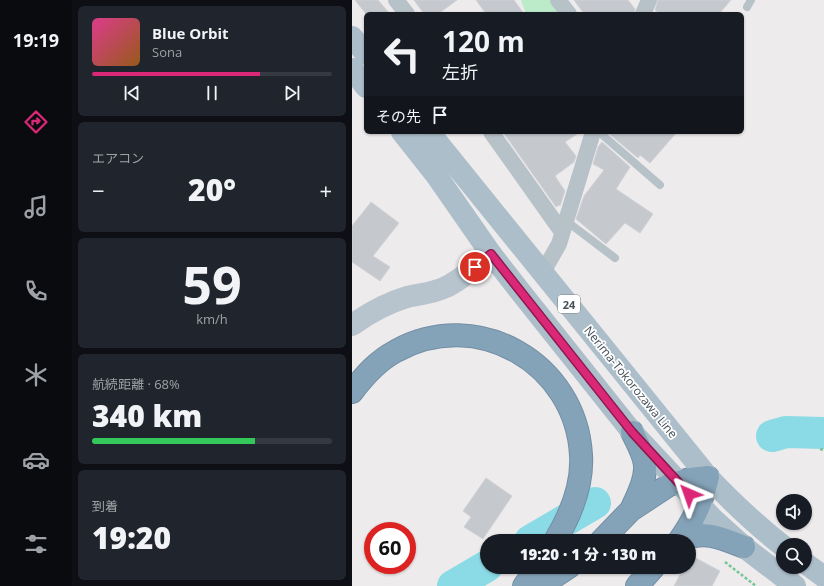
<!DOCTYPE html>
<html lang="ja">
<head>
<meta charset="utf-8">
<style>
	body { margin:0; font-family:"Open Sans","Noto Sans JP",sans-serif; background:#20242c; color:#f1f3f6; height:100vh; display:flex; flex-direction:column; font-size:15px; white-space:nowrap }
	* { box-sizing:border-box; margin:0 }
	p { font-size:13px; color:#9ea1a6 }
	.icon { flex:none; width:22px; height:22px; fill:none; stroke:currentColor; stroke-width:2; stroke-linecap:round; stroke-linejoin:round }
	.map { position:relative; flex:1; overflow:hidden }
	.details { display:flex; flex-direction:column; gap:6px; padding:6px; background:#0d0f14; width:280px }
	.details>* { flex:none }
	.top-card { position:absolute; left:12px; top:12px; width:380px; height:122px; border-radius:6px; box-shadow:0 1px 3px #0004; background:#171b24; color:#f1f3f6; overflow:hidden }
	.controls { position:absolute; left:424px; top:494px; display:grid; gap:8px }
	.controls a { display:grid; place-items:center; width:36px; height:36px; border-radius:50%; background:#171b24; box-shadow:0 1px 3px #0004; font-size:20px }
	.speed { position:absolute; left:12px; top:522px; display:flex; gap:8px; font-size:20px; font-weight:700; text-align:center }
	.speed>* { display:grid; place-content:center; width:52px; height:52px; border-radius:50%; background:#171b24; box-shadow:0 1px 3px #0004; line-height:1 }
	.speed .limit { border:6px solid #d22; background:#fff; color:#111 }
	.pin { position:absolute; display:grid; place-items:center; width:34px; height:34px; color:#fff; margin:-17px; border:2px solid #fff; border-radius:50%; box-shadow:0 1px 4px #0007 }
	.me { position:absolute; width:44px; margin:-22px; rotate:317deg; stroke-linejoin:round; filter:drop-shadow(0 0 3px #0008) }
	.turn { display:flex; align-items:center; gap:14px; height:84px; padding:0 12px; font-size:18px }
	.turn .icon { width:52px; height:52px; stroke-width:2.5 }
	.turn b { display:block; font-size:28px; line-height:34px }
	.then { display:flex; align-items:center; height:38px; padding:0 12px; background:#0003; gap:8px; font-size:15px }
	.big { font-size:30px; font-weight:800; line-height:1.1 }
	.details .card { flex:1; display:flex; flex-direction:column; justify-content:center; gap:6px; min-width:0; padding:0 14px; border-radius:6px; background:#20242c }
	.details .dial { align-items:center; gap:0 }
	.dial b { font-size:52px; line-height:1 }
	.song { display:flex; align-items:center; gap:12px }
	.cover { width:48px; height:48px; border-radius:6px; background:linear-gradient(135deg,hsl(330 70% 55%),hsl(30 70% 35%)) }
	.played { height:4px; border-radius:2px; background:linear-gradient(90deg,#db2777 70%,#363941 70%) }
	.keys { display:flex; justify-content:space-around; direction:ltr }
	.heat { display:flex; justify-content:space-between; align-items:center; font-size:22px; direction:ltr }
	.charge { height:6px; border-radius:3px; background:linear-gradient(90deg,#34c759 68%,#363941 0) }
	.trip { position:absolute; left:128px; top:534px; width:216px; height:40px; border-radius:20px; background:#171b24; box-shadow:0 1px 3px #0004; font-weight:800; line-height:40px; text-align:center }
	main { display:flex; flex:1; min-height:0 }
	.tabs { display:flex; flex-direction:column; width:72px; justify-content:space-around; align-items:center; background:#090b0e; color:#9ea1a6 }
	.tabs .icon { width:28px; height:28px }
	.tabs .on { color:#db2777 }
	.tabs b { font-size:18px; color:#f1f3f6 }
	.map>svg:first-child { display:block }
	.green { fill:#bbebc9 }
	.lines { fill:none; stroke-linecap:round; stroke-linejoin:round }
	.river { stroke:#8adbe6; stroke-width:32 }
	.building { fill:#c5c9ce; stroke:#d0d2d7 }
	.highway-casing { stroke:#718ea4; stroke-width:24 }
	.path { stroke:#75c697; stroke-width:2.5; stroke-dasharray:3 2; stroke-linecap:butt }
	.lane { stroke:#b7c1c8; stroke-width:8 }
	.street { stroke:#b7c1c8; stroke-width:16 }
	.secondary { stroke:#b8c4cd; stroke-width:22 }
	.primary { stroke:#acbeca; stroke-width:22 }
	.highway { stroke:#85a3b8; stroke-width:22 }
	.route-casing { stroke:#8e194d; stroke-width:10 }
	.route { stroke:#db2777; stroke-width:7 }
	.labels { text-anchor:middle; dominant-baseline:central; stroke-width:3.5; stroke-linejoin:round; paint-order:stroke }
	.shield { fill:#fff; stroke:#7d848a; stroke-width:1 }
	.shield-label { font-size:11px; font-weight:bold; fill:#455058 }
	.street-label { font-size:12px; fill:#455058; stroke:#fff }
</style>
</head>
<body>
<main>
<nav class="tabs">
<b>19:19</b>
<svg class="icon on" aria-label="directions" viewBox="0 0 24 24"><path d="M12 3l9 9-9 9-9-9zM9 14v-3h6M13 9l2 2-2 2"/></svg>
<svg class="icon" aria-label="music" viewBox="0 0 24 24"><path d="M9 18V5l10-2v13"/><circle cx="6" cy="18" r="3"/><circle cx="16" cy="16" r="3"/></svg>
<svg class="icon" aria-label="phone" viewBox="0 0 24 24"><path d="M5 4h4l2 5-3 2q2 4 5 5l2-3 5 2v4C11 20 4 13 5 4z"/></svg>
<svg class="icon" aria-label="climate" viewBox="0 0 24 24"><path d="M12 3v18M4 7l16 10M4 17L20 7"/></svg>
<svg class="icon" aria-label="car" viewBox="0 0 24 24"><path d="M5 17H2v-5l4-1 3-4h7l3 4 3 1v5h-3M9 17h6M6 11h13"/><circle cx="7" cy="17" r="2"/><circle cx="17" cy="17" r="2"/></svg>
<svg class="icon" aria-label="filters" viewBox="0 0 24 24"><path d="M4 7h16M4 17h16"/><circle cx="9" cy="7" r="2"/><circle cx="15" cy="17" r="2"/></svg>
</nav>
<section class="details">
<div class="card">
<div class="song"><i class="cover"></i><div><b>Blue Orbit</b><p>Sona</p></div></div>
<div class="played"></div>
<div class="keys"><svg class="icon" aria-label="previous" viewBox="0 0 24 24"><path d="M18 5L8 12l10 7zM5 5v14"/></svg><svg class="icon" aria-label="pause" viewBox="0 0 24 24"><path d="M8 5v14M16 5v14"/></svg><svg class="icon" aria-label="next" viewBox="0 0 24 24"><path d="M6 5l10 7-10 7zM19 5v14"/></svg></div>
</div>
<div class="card"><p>エアコン</p>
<div class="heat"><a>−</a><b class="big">20°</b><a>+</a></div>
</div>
<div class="card dial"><b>59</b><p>km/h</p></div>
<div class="card"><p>航続距離 · 68%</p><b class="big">340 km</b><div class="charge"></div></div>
<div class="card"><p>到着</p><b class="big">19:20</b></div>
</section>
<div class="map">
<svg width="472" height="586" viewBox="0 0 472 586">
	<rect width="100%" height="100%" fill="#eeebec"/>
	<path class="green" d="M169,0H200L211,14H174Z"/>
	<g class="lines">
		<path class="river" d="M420,436L434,432L472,433
			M178,541L243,503
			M101,586L135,566"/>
	</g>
	<path class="building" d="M3,0H26L38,14H14Z
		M62,0H105L86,14H72Z
		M124,0H162L172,14H134Z
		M222,0H276L283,9L282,14H232Z
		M306,0H379L367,14H308L303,10Z
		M151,132H228L213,142L224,156L222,162L203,176L213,191L208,206L207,205L204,207Z
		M255,132H325L298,163L288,155L286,158Z
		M250,142L278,167L264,189L301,214L288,233L273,223L254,244L224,219L232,196L252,170L241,164L246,147Z
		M19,202L47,223L21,256L38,267L28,281L0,262V226Z
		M134,478L160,496L131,539L112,527L119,517L111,511Z
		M338,555L368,571L360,586H322L332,567H337Z"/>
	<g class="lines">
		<defs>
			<path id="highway" d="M0,392C12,376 25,361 44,351C125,306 224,363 229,455C231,486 218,516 203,541
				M279,510C285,497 294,480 293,465C292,454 285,442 280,432
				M249,541L279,510L317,485L338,479L356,477C350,502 342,520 327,541
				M329,541C352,529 370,538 392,547
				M172,586L186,567
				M188,586L217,567
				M285,586L302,567"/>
		</defs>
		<use href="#highway" class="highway-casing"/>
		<path class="path" d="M468,449L472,450
			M373,562L404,586"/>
		<path class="lane" d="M395,7L399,0
			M247,132L308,185
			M213,220L263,258"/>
		<path class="street" d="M44,0L55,14
			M206,0L217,14
			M291,14L297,0
			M139,132L210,232
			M191,272L207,244L241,132"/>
		<path class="secondary" d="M0,325C17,313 35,303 55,297C69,294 82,293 94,287C111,279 125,265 139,254"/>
		<path class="primary" d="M0,37L14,54
			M0,69L14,87
			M50,132L84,175L139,254L167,290L280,432L361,519L392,547L443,586
			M77,132L356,477C380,502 404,525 431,546
			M453,563L472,577"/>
		<use href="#highway" class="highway"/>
	</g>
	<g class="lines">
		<defs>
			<path id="route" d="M123,267L139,254L280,432L337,494"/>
		</defs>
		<use href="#route" class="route-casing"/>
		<use href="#route" class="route"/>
	</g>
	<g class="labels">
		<rect class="shield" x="206" y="295" width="22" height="18" rx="3"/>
		<g class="shield-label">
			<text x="217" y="304">24</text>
		</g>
		<g class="street-label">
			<text transform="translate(279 382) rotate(51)">Nerima-Tokorozawa Line</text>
		</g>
	</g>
</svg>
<div class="controls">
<a><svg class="icon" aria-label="sound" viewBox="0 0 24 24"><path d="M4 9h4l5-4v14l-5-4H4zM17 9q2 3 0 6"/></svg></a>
<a><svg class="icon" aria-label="search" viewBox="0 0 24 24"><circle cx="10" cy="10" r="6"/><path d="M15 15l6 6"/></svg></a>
</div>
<div class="speed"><div class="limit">60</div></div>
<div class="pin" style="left:123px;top:267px;background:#d93025"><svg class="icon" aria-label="arrive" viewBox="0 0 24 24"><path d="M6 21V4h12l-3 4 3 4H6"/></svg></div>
<svg class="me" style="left:337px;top:494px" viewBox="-20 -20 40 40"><path d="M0-17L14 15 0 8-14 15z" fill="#db2777" stroke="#fff" stroke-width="4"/></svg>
<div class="trip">19:20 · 1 分 · 130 m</div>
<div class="top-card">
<div class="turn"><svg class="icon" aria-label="left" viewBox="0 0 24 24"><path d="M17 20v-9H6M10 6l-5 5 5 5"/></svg><div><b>120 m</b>左折</div></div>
<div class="then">その先<svg class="icon" aria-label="arrive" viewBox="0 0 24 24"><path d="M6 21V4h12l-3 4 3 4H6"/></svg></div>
</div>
</div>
</main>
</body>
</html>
